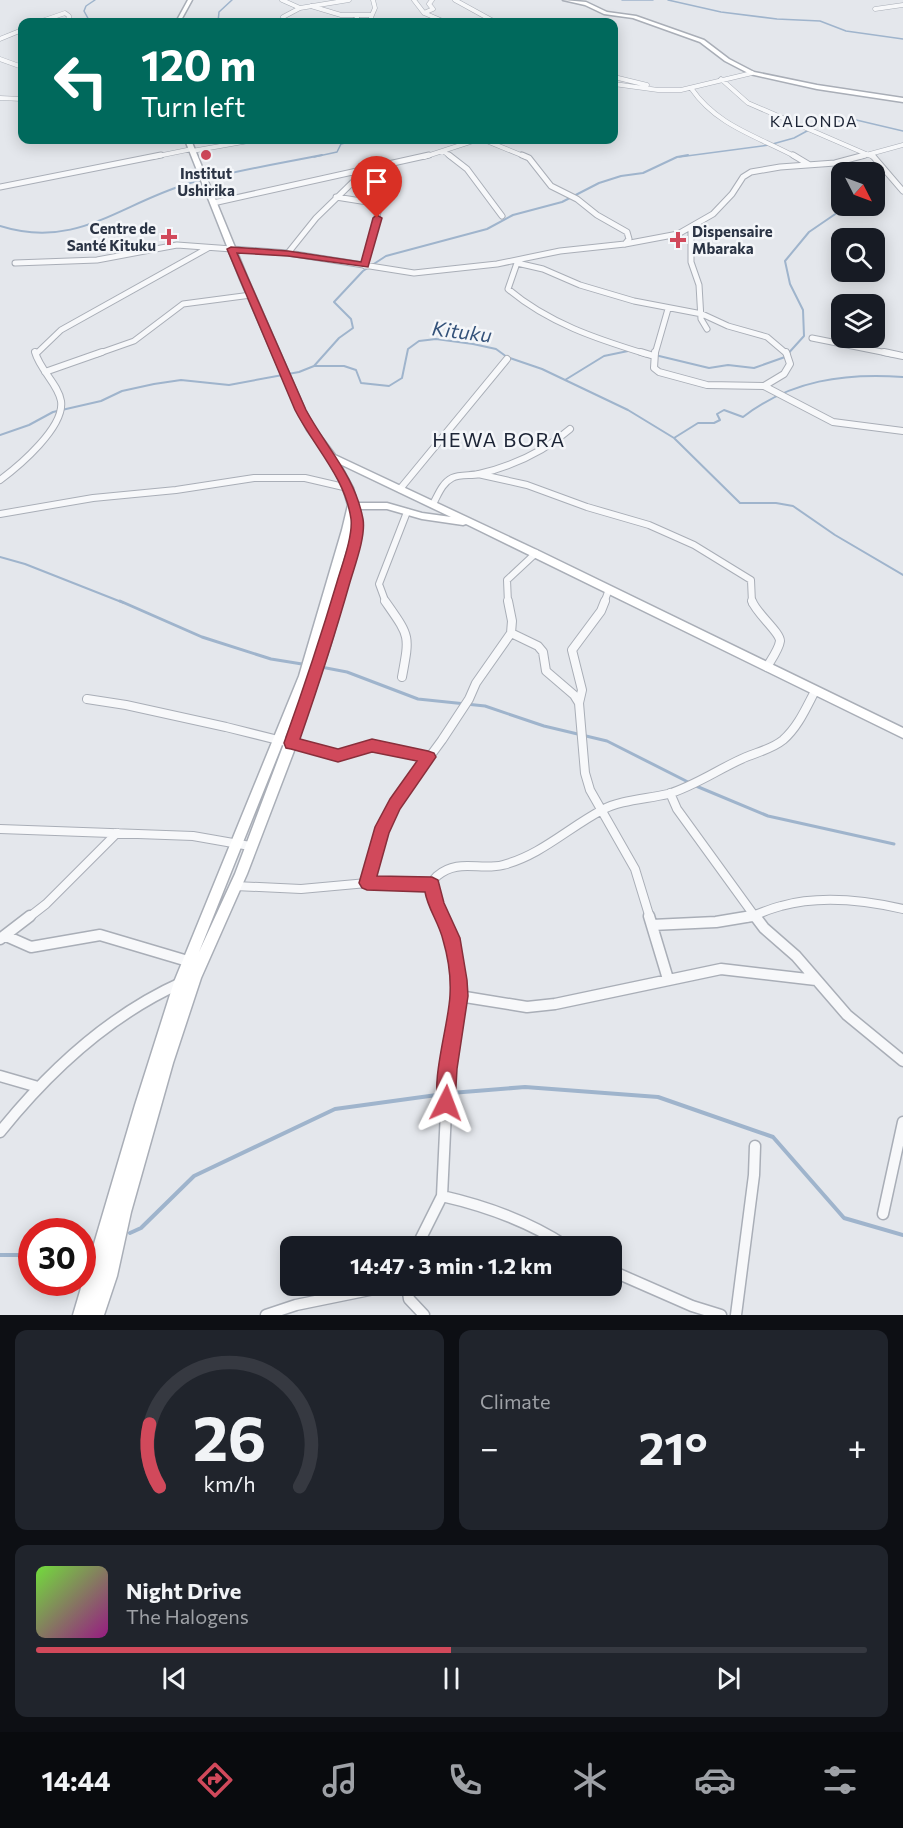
<!DOCTYPE html>
<html lang="en">
<head>
<meta charset="utf-8">
<style>
	body { margin:0; font-family:Commissioner,sans-serif; background:#20242c; color:#f1f3f6; height:100vh; display:flex; flex-direction:column; font-size:22px; white-space:nowrap }
	* { box-sizing:border-box; margin:0 }
	p { font-size:20px; color:#9ea1a6 }
	.icon { flex:none; width:33px; height:33px; fill:none; stroke:currentColor; stroke-width:2; stroke-linecap:round; stroke-linejoin:round }
	.map { position:relative; height:1315px; overflow:hidden }
	.drawer { display:flex; flex-direction:column; gap:15px; padding:15px; background:#0d0f14; flex:1 }
	.drawer>* { flex:none }
	.hud { position:absolute; left:18px; top:18px; width:600px; height:126px; border-radius:12px; box-shadow:0 3px 15px #0003; background:#00695c; color:#fff; overflow:hidden }
	.needle { width:39px; rotate:132deg }
	.controls { position:absolute; left:831px; top:162px; display:grid; gap:12px }
	.controls a { display:grid; place-items:center; width:54px; height:54px; border-radius:12px; background:#171b24; box-shadow:0 3px 15px #0003; font-size:30px }
	.speed { position:absolute; left:18px; top:1218px; display:flex; gap:12px; font-size:30px; font-weight:700; text-align:center }
	.speed>* { display:grid; place-content:center; width:78px; height:78px; border-radius:50%; background:#171b24; box-shadow:0 3px 15px #0003; line-height:1 }
	.speed .limit { border:9px solid #d22; background:#fff; color:#111 }
	.pin { position:absolute; display:grid; place-items:center; width:51px; height:51px; color:#fff; margin:-62px -26px; border-radius:50% 50% 50% 0; rotate:-45deg; box-shadow:0 0 6px #0007 }
	.pin .icon { rotate:45deg }
	.me { position:absolute; width:66px; margin:-33px; rotate:3deg; stroke-linejoin:round; filter:drop-shadow(0 0 4px #0008) }
	.turn { display:flex; align-items:center; gap:21px; height:126px; padding:0 24px; font-size:27px }
	.turn .icon { width:78px; height:78px; stroke-width:2.5 }
	.turn b { display:block; font-size:42px; line-height:51px }
	.big { font-size:45px; font-weight:700; line-height:1.1 }
	.drawer .tile { flex:1; display:flex; flex-direction:column; justify-content:center; gap:9px; min-width:0; padding:0 21px; border-radius:12px; background:#20242c }
	.drawer .dial { align-items:center; gap:0 }
	.dial svg { height:156px; overflow:visible; fill:none; stroke:#363941; stroke-width:7; stroke-linecap:round; text-anchor:middle }
	.dial text { fill:#f1f3f6; stroke:none }
	.song { display:flex; align-items:center; gap:18px }
	.cover { width:72px; height:72px; border-radius:9px; background:linear-gradient(135deg,hsl(100 70% 55%),hsl(310 70% 35%)) }
	.played { height:6px; border-radius:3px; background:linear-gradient(90deg,#d1495b 50%,#363941 50%) }
	.keys { display:flex; justify-content:space-around; direction:ltr }
	.heat { display:flex; justify-content:space-between; align-items:center; font-size:33px; direction:ltr }
	.drawer .tiles { flex:1; display:grid; gap:15px; grid-template-columns:1fr 1fr }
	.tile:last-child { grid-column:span 2 }
	.trip { position:absolute; left:280px; top:1236px; width:342px; height:60px; border-radius:12px; background:#171b24; box-shadow:0 3px 15px #0003; font-weight:700; line-height:60px; text-align:center }
	.menu { display:flex; height:96px; justify-content:space-around; align-items:center; background:#090b0e; color:#9ea1a6 }
	.menu .icon { width:42px; height:42px }
	.menu .current { color:#d1495b }
	.menu b { font-size:27px; color:#f1f3f6 }
	.map>svg:first-child { display:block }
	.lines { fill:none; stroke-linecap:round; stroke-linejoin:round }
	.stream-far3 { stroke:#9fb4cc; stroke-width:1.5 }
	.stream-far2 { stroke:#9fb4cc; stroke-width:2 }
	.stream-far1 { stroke:#9fb4cc; stroke-width:3 }
	.stream { stroke:#9fb4cc; stroke-width:4 }
	.street-far4-casing { stroke:#a9aeb7; stroke-width:5 }
	.street-far3-casing { stroke:#a9aeb7; stroke-width:7 }
	.street-far2-casing { stroke:#a9aeb7; stroke-width:8 }
	.street-far1-casing { stroke:#a9aeb7; stroke-width:10 }
	.street-casing { stroke:#a9aeb7; stroke-width:13 }
	.secondary-casing { stroke:#a9aeb7; stroke-width:3 }
	.street-far4 { stroke:#f7f8fa; stroke-width:4 }
	.street-far3 { stroke:#f7f8fa; stroke-width:5 }
	.street-far2 { stroke:#f7f8fa; stroke-width:6 }
	.street-far1 { stroke:#f7f8fa; stroke-width:8 }
	.street { stroke:#f7f8fa; stroke-width:10 }
	.secondary { fill:#fff; fill-rule:evenodd }
	.route { fill:#d1495b; stroke:#882f3b; stroke-width:1.5 }
	.poi-dot { fill:#d1495b; stroke:#f4f6f9; stroke-width:2 }
	.labels { text-anchor:middle; dominant-baseline:central; stroke-width:5; stroke-linejoin:round; paint-order:stroke }
	.far-poi-label { font-size:15px; font-weight:bold; fill:#2b3445; stroke:#f4f6f9 }
	.far-neighbourhood-label { font-size:16px; letter-spacing:1.5px; fill:#1d2536; stroke:#f4f6f9 }
	.water-label { font-size:20px; font-style:italic; fill:#34527a; stroke:#f4f6f9 }
	.neighbourhood-label { font-size:20px; letter-spacing:1.5px; fill:#1d2536; stroke:#f4f6f9 }
</style>
</head>
<body>
<div class="map">
<svg width="903" height="1315" viewBox="0 0 903 1315">
	<rect width="100%" height="100%" fill="#e4e7ec"/>
	<g class="lines">
		<path class="stream-far3" d="M622,0H653
			M668,0L721,12L777,19L820,21L846,31L903,39
			M90,22L84,11L86,6L95,0
			M218,22L219,12L232,0
			M314,157L337,152L341,144L357,140
			M679,157L769,145L794,138L820,124L852,119L903,131"/>
		<path class="stream-far2" d="M0,226C76,250 120,204 187,184C232,171 277,164 322,155
			M655,355L709,368L728,365L754,368L785,357L804,336L803,310L790,284L785,261L809,232L847,206
			M314,366L339,338L353,328L351,319L334,302L363,271L386,256L487,229L513,215L562,202L599,183L621,176L643,173L677,157L688,155
			M565,380L604,356L628,351
			M0,435L29,425L53,412L101,401L122,391L154,384L181,380L229,385L299,372L314,366H344L356,370L361,383L389,386L402,378L408,349L419,341L436,339L473,344L496,349L507,357L542,369L628,410L674,438L740,503H776L793,506L835,535L903,575
			M674,438L698,423H714L720,420L717,414L724,410L743,417C791,380 844,373 903,377
			M0,557L25,564L124,603"/>
		<path class="stream-far1" d="M120,601L202,637L271,659L302,664
			M321,667L347,672L418,699L485,706L544,726L607,741L690,783
			M696,786L768,816L894,844"/>
		<path class="stream" d="M451,1093L525,1087L658,1097L773,1137L844,1218L903,1235
			M130,1233L141,1228L194,1176L335,1109L444,1094
			M82,1254L96,1248
			M0,1255H32"/>
		<defs>
			<path id="street-far4" d="M282,0L300,8
				M414,0L424,13L445,22
				M455,0L495,22
				M311,6L341,15H371
				M875,9L903,5
				M424,13L433,9L429,4L432,0
				M283,17L300,8L349,0
				M39,22L65,13L69,16V22
				M348,22L357,19V16
				M369,22L375,8L373,0
				M0,39L22,30
				M0,59L22,67
				M614,77L647,85
				M721,79L748,103L873,157
				M614,84L658,90H681L752,73
				M691,88C717,126 757,136 796,157
				M0,98L22,99
				M59,140H63
				M484,140L526,157
				M192,151L254,140
				M443,151L451,157
				M153,157L192,149
				M424,157L476,140
				M859,157L903,145"/>
			<path id="street-far3" d="M449,155L467,169L502,216
				M522,155L529,158L551,186L577,199L597,215L627,232L629,239L625,244
				M793,155L808,164
				M872,155L903,191
				M0,187L161,155
				M336,197L380,204L365,266
				M213,203L429,155
				M691,228V262L699,285L701,319L707,329
				M288,253L316,218L354,181L357,177L354,172
				M15,263L97,260L177,245L288,253L414,273L497,264L560,251L625,244L678,234L713,214L732,194L743,177L751,172L780,167L835,163L865,155
				M517,263L543,269L580,285L634,301L702,314L728,326L767,337L787,354
				M517,263L508,289C548,323 597,339 646,354
				M812,338L892,354
				M36,354L61,330L208,248
				M97,354L134,341L183,304L251,295
				M655,354L668,309"/>
			<path id="street-far2" d="M641,352L654,356
				M655,352L654,368L659,372L707,385L764,386L833,422L903,431
				M884,352L903,356
				M45,372L102,352
				M764,386L784,374L790,364L786,352
				M478,474L527,485L587,507L649,525L694,545L751,580L752,603
				M0,480C19,466 65,427 61,401C58,384 40,370 35,352
				M400,489L507,359
				M433,504C438,495 442,483 452,478C460,474 471,476 479,474C512,466 545,451 570,429
				M0,514L93,498L176,490L254,478H305L348,488
				M386,603L379,584L407,512
				M508,603L507,580L536,553
				M604,603L609,589"/>
			<path id="street-far1" d="M385,601C410,637 410,634 402,677
				M752,601C756,613 780,632 780,641C779,649 771,660 767,667
				M511,633L538,646L543,652L546,671L574,695L579,703L585,773L590,790L635,869L650,918
				M87,699L126,705L226,727L338,755L372,746L428,757
				M579,703L582,690L572,650L601,611L605,601
				M670,793L677,809L756,918
				M0,829L193,836L250,846
				M367,883L381,832L395,804L442,740L469,699L476,683L511,633L512,621L508,601
				M235,886L301,889L367,883L432,885
				M28,918L46,904L117,833
				M442,918C437,906 425,887 437,876C458,858 480,871 503,865C541,855 568,828 602,810C620,800 647,799 668,794C695,786 720,768 746,757C758,752 772,749 783,740C798,727 806,708 815,691
				M745,918C758,915 768,909 781,906C820,895 864,900 903,909"/>
			<path id="street" d="M649,916L668,979
				M755,916L764,928L796,956L847,1015L903,1061
				M652,925L716,922L752,916
				M6,936L31,947L100,935L191,962
				M0,939L30,916
				M459,996L527,1007L555,1004L721,969L816,980
				M0,1076L38,1087
				M0,1132C49,1071 111,1014 183,982
				M442,1196C486,1206 528,1221 566,1246
				M883,1214L903,1122
				M417,1246L442,1196L448,1069L459,996V980L451,938L441,916
				M612,1271L692,1306L721,1315
				M407,1286L409,1299L424,1315
				M266,1315L296,1305L389,1286
				M736,1315L754,1175L755,1146"/>
			<path id="secondary" d="M188,0H192L180,22H176Z
				M563,0L586,2L607,12L636,16L704,40L729,59L754,72L817,85L903,98V102L817,89L750,74L725,61L700,42L633,18L604,14L585,5Z
				M185,140H191L248,279L305,410L314,427L335,455L539,551L903,728V738L466,524L463,525L422,519L387,509H358L362,521L357,552L330,646L297,743L247,874L201,978L173,1063L131,1212L117,1276L104,1315H73L135,1105L174,982L299,676L342,530L348,505L343,488L328,458L307,430L297,410L240,279ZM340,464L451,517L422,513L387,503H357L353,488ZM350,537L347,552L310,673ZM308,680L235,874L199,952Z"/>
		</defs>
		<use href="#street-far4" class="street-far4-casing"/>
		<use href="#street-far3" class="street-far3-casing"/>
		<use href="#street-far2" class="street-far2-casing"/>
		<use href="#street-far1" class="street-far1-casing"/>
		<use href="#street" class="street-casing"/>
		<use href="#secondary" class="secondary-casing"/>
		<use href="#street-far4" class="street-far4"/>
		<use href="#street-far3" class="street-far3"/>
		<use href="#street-far2" class="street-far2"/>
		<use href="#street-far1" class="street-far1"/>
		<use href="#street" class="street"/>
		<use href="#secondary" class="secondary"/>
	</g>
	<path class="route" d="M377,215L382,218L368,267L288,256L237,253L306,410C326,447 355,476 363,519C366,536 355,565 350,582C335,635 318,687 300,739L338,749L372,739L428,751L434,753L436,757L400,809L389,833L377,876L432,877L438,880L444,903L460,938L467,980L468,996L457,1069L455,1103L453,1110L446,1113L440,1110C429,1084 449,1024 450,995C451,977 448,957 443,940C439,923 428,909 425,892L367,890L362,888L359,883L375,827L390,799L417,761L372,752L338,762L291,749L286,748L284,743C303,690 321,636 337,582C342,565 353,536 351,519C345,477 314,447 295,410L227,249L231,247L288,251L361,262L373,218Z"/>
	<g class="poi-dot">
		<circle cx="206" cy="155" r="6"/>
		<path d="M166 228h6v6h6v6h-6v6h-6v-6h-6v-6h6z"/>
		<path d="M675 231h6v6h6v6h-6v6h-6v-6h-6v-6h6z"/>
	</g>
	<g class="labels">
		<g class="far-poi-label">
			<text x="206" y="173">Institut<tspan x="206" dy="17">Ushirika</tspan></text>
			<text x="156" y="228" text-anchor="end">Centre de<tspan x="156" dy="17">Santé Kituku</tspan></text>
			<text x="692" y="231" text-anchor="start">Dispensaire<tspan x="692" dy="17">Mbaraka</tspan></text>
		</g>
		<g class="far-neighbourhood-label">
			<text x="814" y="120">KALONDA</text>
		</g>
		<g class="water-label">
			<text transform="translate(462 331) rotate(7)">Kituku</text>
		</g>
		<g class="neighbourhood-label">
			<text x="499" y="439">HEWA BORA</text>
		</g>
	</g>
</svg>
<div class="controls">
<a><svg class="needle" viewBox="-14 -14 28 28"><path d="M0-13l5 13h-10z" fill="#e53935"/><path d="M0 13l5-13h-10z" fill="#9ea1a6"/></svg></a>
<a><svg class="icon" aria-label="search" viewBox="0 0 24 24"><circle cx="10" cy="10" r="6"/><path d="M15 15l6 6"/></svg></a>
<a><svg class="icon" aria-label="layers" viewBox="0 0 24 24"><path d="M12 4l9 5-9 5-9-5zM3 14l9 5 9-5"/></svg></a>
</div>
<div class="speed"><div class="limit">30</div></div>
<div class="pin" style="left:377px;top:218px;background:#d93025"><svg class="icon" aria-label="arrive" viewBox="0 0 24 24"><path d="M6 21V4h12l-3 4 3 4H6"/></svg></div>
<svg class="me" style="left:446px;top:1103px" viewBox="-20 -20 40 40"><path d="M0-17L14 15 0 8-14 15z" fill="#d1495b" stroke="#fff" stroke-width="4"/></svg>
<div class="trip">14:47 · 3 min · 1.2 km</div>
<div class="hud">
<div class="turn"><svg class="icon" aria-label="left" viewBox="0 0 24 24"><path d="M17 20v-9H6M10 6l-5 5 5 5"/></svg><div><b>120 m</b>Turn left</div></div>
</div>
</div>
<section class="drawer">
<div class="tiles">
<div class="tile dial"><svg viewBox="0 0 100 80">
<path d="M14 69A42 42 0 1 1 86 69"/>
<path d="M14 69A42 42 0 0 1 9 37" stroke="#d1495b"/>
<text x="50" y="56" font-size="32" font-weight="700">26</text>
<text x="50" y="72" font-size="11">km/h</text>
</svg></div>
<div class="tile"><p>Climate</p>
<div class="heat"><a>−</a><b class="big">21°</b><a>+</a></div>
</div>
<div class="tile">
<div class="song"><i class="cover"></i><div><b>Night Drive</b><p>The Halogens</p></div></div>
<div class="played"></div>
<div class="keys"><svg class="icon" aria-label="previous" viewBox="0 0 24 24"><path d="M18 5L8 12l10 7zM5 5v14"/></svg><svg class="icon" aria-label="pause" viewBox="0 0 24 24"><path d="M8 5v14M16 5v14"/></svg><svg class="icon" aria-label="next" viewBox="0 0 24 24"><path d="M6 5l10 7-10 7zM19 5v14"/></svg></div>
</div>
</div>
</section>
<nav class="menu">
<b>14:44</b>
<svg class="icon current" aria-label="directions" viewBox="0 0 24 24"><path d="M12 3l9 9-9 9-9-9zM9 14v-3h6M13 9l2 2-2 2"/></svg>
<svg class="icon" aria-label="music" viewBox="0 0 24 24"><path d="M9 18V5l10-2v13"/><circle cx="6" cy="18" r="3"/><circle cx="16" cy="16" r="3"/></svg>
<svg class="icon" aria-label="phone" viewBox="0 0 24 24"><path d="M5 4h4l2 5-3 2q2 4 5 5l2-3 5 2v4C11 20 4 13 5 4z"/></svg>
<svg class="icon" aria-label="climate" viewBox="0 0 24 24"><path d="M12 3v18M4 7l16 10M4 17L20 7"/></svg>
<svg class="icon" aria-label="car" viewBox="0 0 24 24"><path d="M5 17H2v-5l4-1 3-4h7l3 4 3 1v5h-3M9 17h6M6 11h13"/><circle cx="7" cy="17" r="2"/><circle cx="17" cy="17" r="2"/></svg>
<svg class="icon" aria-label="filters" viewBox="0 0 24 24"><path d="M4 7h16M4 17h16"/><circle cx="9" cy="7" r="2"/><circle cx="15" cy="17" r="2"/></svg>
</nav>
</body>
</html>
